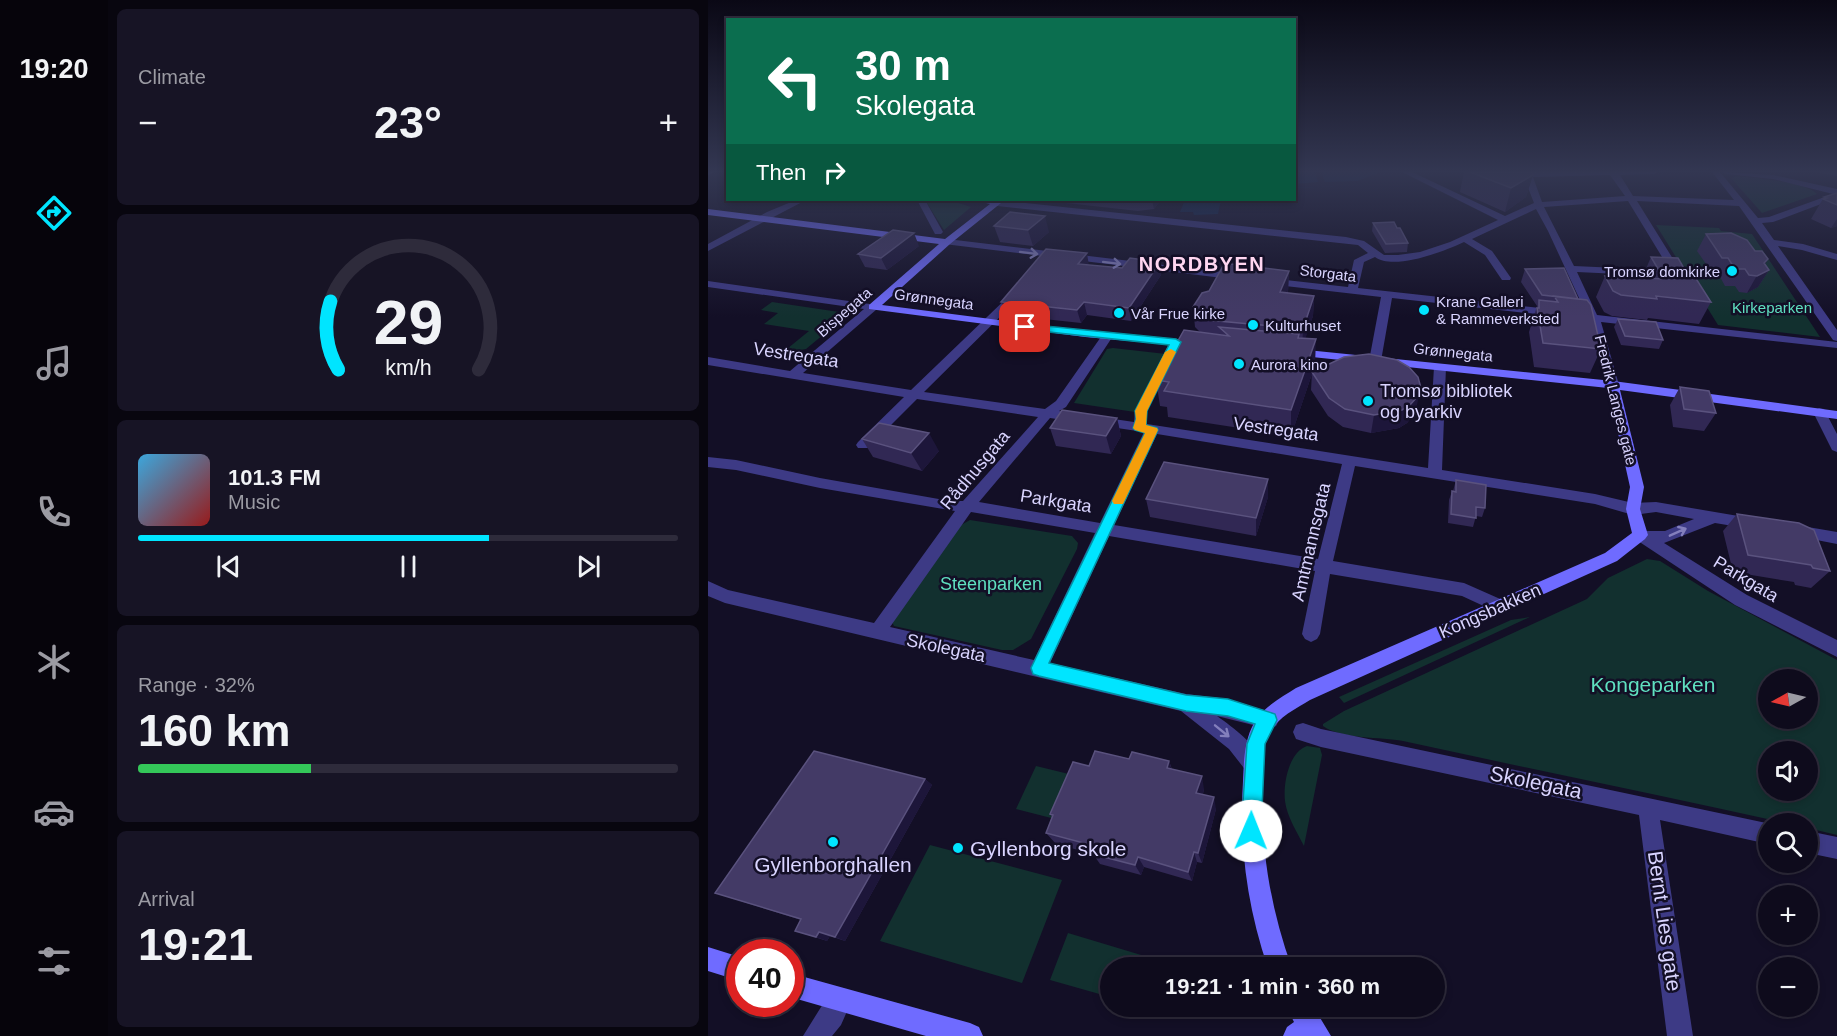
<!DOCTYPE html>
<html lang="en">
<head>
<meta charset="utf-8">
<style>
	body { margin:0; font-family:Arial,sans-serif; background:#171425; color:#f1f3f6; height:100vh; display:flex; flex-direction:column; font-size:22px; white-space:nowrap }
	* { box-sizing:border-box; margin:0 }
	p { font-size:20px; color:#9b9ba3 }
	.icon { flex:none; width:33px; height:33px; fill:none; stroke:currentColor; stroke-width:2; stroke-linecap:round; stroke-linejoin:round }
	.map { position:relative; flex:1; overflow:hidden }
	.panel { display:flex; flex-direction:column; gap:9px; padding:9px; background:#08060f; width:600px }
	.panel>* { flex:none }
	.guide { position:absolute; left:18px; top:18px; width:570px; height:183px; border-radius:0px; box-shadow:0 3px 9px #0003,0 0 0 2px #2e2b3b; background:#0b6e4f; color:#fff; overflow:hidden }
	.needle { width:39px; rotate:262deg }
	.buttons { position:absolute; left:1050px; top:669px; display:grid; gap:12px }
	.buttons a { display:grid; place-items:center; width:60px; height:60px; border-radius:50%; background:#0e0b1c; box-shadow:0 3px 9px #0003,0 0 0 2px #2e2b3b; font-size:30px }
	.speed { position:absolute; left:18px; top:939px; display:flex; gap:12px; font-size:30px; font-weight:700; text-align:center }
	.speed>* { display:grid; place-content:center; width:78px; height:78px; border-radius:50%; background:#0e0b1c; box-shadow:0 3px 9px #0003,0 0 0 2px #2e2b3b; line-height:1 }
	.speed .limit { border:9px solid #d22; background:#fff; color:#111 }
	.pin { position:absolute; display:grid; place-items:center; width:51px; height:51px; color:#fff; margin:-26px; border-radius:12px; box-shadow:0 3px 9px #0006 }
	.me { position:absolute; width:66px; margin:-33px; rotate:1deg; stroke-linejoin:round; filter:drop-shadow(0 0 4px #0008) }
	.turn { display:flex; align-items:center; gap:21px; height:126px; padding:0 30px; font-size:27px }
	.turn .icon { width:78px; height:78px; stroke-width:2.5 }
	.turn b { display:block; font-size:42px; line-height:51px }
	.then { display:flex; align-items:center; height:57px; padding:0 30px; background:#0003; gap:12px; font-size:22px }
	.big { font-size:45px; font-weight:700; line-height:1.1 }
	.panel .tile { flex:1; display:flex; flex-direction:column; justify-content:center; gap:9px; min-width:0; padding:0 21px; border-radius:9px; background:#171425 }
	.panel .dial { align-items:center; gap:0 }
	.dial svg { height:156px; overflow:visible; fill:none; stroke:#2e2b3b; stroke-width:7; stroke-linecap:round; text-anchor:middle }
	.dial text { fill:#f1f3f6; stroke:none }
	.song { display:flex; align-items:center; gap:18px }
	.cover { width:72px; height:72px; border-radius:9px; background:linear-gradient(135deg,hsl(200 70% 55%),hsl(0 70% 35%)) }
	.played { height:6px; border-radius:3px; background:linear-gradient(90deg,#00e5ff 65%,#2e2b3b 65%) }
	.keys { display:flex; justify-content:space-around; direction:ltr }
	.heat { display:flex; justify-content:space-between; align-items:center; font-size:33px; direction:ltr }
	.charge { height:9px; border-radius:4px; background:linear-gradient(90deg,#34c759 32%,#2e2b3b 0) }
	.trip { position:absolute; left:392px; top:957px; width:345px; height:60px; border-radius:30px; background:#0e0b1c; box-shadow:0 3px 9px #0003,0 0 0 2px #2e2b3b; font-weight:700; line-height:60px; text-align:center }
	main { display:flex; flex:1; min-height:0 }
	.menu { display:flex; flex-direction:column; width:108px; justify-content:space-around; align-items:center; background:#06040b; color:#9b9ba3 }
	.menu .icon { width:42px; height:42px }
	.menu .current { color:#00e5ff }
	.menu b { font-size:27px; color:#f1f3f6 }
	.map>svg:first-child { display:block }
	.green { fill:#12302f; fill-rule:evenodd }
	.water { fill:#0c2248 }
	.pier { fill:#130f26 }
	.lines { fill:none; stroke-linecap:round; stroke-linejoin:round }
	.street { fill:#3d3a85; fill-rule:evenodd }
	.secondary { fill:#6f6bff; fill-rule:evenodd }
	.wall { fill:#312854 }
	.shaded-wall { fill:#1d163a }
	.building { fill:#433a66; stroke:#5a527e; stroke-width:1.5 }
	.oneway { stroke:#837fbc }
	.route { fill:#00e5ff; stroke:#0095a6; stroke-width:1.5 }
	.slow { fill:#f59e0b }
	.poi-dot { fill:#00e5ff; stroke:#130f26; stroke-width:2 }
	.labels { text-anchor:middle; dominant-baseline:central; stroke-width:5; stroke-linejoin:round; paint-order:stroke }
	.far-poi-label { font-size:15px; fill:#d9d4ff; stroke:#130f26; text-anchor:start }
	.far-street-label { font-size:15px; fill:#d9d4ff; stroke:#130f26 }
	.far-park-label { font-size:15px; fill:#5fe0c0; stroke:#130f26 }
	.street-label { font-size:18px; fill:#d9d4ff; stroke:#130f26 }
	.poi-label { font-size:18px; fill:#d9d4ff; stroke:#130f26; text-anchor:start }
	.park-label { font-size:18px; fill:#5fe0c0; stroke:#130f26 }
	.far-district-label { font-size:20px; font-weight:bold; letter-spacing:1.5px; fill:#ffd6f0; stroke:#130f26 }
	.near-park-label { font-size:21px; fill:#5fe0c0; stroke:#130f26 }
	.near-street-label { font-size:21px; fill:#d9d4ff; stroke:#130f26 }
	.near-poi-label { font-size:21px; fill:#d9d4ff; stroke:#130f26; text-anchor:start }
</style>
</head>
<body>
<main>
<nav class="menu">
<b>19:20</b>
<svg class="icon current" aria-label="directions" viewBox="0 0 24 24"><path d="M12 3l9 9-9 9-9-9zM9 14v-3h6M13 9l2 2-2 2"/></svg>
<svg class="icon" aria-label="music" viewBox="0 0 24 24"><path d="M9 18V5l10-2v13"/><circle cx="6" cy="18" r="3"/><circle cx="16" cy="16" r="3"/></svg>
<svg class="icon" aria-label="phone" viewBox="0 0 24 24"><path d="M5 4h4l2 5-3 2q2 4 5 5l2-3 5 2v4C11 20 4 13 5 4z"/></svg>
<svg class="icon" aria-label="climate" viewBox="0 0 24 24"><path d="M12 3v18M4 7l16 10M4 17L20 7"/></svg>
<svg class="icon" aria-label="car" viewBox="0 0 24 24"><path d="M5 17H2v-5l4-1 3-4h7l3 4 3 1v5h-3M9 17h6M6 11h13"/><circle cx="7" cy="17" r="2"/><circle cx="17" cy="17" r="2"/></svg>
<svg class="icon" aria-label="filters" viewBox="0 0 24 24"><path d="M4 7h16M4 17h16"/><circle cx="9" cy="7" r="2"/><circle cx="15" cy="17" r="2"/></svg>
</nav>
<section class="panel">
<div class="tile"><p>Climate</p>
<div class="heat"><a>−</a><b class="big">23°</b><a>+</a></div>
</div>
<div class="tile dial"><svg viewBox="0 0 100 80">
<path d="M14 69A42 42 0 1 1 86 69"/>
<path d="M14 69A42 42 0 0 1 10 34" stroke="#00e5ff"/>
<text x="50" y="56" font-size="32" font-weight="700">29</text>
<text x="50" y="72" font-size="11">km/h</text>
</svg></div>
<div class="tile">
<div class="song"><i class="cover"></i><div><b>101.3 FM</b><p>Music</p></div></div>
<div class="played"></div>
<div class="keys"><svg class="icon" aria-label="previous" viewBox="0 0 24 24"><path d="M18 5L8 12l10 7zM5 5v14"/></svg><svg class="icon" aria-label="pause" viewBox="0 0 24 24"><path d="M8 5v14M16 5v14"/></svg><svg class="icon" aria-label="next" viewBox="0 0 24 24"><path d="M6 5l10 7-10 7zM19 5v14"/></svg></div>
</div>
<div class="tile"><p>Range · 32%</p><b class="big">160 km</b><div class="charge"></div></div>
<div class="tile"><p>Arrival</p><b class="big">19:21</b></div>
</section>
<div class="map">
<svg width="1129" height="1036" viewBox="0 0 1129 1036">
	<rect width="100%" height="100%" fill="#130f26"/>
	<path class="green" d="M1029,176C1047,178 1099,182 1109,194L1054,213L1023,178Z
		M217,200H241L263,207L236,230Z
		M948,225L1011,228L1013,231L1044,234L1112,337L1010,325Z
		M64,302L138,313L139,315L98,349L74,353L101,331L56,324L70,313L53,310Z
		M405,348L458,354L427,412L366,403L399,349Z
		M262,520L364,536L370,543L369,549L323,639L305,650H294L186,626L184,622L253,525Z
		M939,559L952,561L1000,591L1129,660V835L1100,828V824L1078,823C950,795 823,769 695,741C674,737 632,739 615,726V724L636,711L879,599L900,578ZM1060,680H1100V718H1060ZM1060,752H1100V790H1060Z
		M822,617L636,703L631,697L803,620Z
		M599,746L612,748L614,755L596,846C589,832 579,817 577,801C575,783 581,752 599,746Z
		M328,766L369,776L351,820L308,809Z
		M222,845L354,880L314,983L172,941Z
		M360,933L473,967L402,968V997L342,980Z"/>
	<path class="water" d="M586,172H684L653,185L587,188Z
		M477,200H513L510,214L486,215L485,212H472Z"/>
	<path class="pier" d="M607,172H613L617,182L650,181L672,172H684L653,185L587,188V184L610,182Z"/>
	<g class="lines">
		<path class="street" d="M0,172H7L0,175Z
			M694,172H704L797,216L826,203L814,172H950L946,174L912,175L925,196L1026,200L1004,172H1012L1050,218L1061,217L1125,194L1065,179L1018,174L1014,172L1065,175L1129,189V198L1065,222L1054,223L1066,240L1095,244L1129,254V260L1094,250L1070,246L1129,330V341L1125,340L1031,206L929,201L975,275L970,278L965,275L920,201L836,207L866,266L954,270L959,273L954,276L869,272L889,315L1129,342V348L893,322L911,385L905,389L899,385L881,320L684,298L673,361L667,365L661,361L673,297L560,284L555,281L560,278L640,287L646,260L660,253L650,245L289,206L285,203L289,200L638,237L656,241L676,255H690L712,252L742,242L790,220ZM902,175L917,196L834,202L825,177ZM828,209L840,231L878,313L650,288L656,262L667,257C686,271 737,251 756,242L777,255L794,280H802L803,278L784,251L764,239Z
			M88,200H98L0,251V244L59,212Z
			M209,200H217L235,232L233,234H227Z
			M239,239L531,274L536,277L531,280L236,244V240Z
			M0,281L169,305V309L95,373L203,390L305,292H313V296L216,392L337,409L348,401L395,334L399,333L405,336L358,407L351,411L426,422L427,411L462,342L468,339L474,342L439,411V424L720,468L726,367L728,364H736L738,367L734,470L887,494L925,503L948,502L1048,519L1051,523L1048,527L1043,529L1007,523L956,543L1039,595L1129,640V657L1027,605L927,539L924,535L927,531H957L986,519L948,512L925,515L887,504L647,466L625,561L756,583L799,602L801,607L799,612L793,614L754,596L622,574L612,634L609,639L603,642L597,639L594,634L607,571L401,536L342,663L478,694L520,699L568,714L571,720L568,726L561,729L509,716C527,729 547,743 556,765L553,772L546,775L539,772L521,749L473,711L17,603L0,596V581L20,590L166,623L247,511L112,488L28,470L0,467V457L28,460L112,478L242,501H255L330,417L209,399L160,448H150L148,445L150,442L196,397L0,365V357L82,371L156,309L0,287ZM342,418L436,432L392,523L271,502ZM449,434L634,464L610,559L406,525ZM263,512L387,533L326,660L182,627Z
			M1111,408L1116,409L1129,434V452L1124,450L1105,412Z
			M1088,525L1129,532V544L1083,535L1080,531L1083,527Z
			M595,723L613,729L1063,824H1060V844L952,820L985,1036H959L931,815L613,747L588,739L585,732L588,725Z
			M1100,831L1129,837V859L1100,853Z
			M132,988L141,991L144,1000L133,1025L124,1036H95L123,991Z"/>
		<path class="secondary" d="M266,200H283L293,203L242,244L174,305L377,331L487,341L493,344L487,347L377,337L161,309V305L231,244L0,215V209L237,239L282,204Z
			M589,349L905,381L1129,411V419L912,390L936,487L932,509L940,535L937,539L909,561L602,700C587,709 567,719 560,736C554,750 556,767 555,782C552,846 562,907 584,968H560C539,906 531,846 535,781C536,761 536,741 546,723C555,707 574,697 588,688L897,553L924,533L918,509L922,487L900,388L585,355L583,353Z
			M0,947L32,957V981L0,971Z
			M82,973L262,1023L271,1027L275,1036H218L82,997Z
			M578,1006H605L623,1036H575L579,1027L586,1022Z"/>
	</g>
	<path class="wall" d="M756,172H824L825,175L818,197L797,212L752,192Z
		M1106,172H1129V176Z
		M1129,193V226L1123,228L1103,219L1116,197Z
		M357,200H453L446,209L430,211L358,203Z
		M665,223L689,228L700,243L699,252L677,253L664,231Z
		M286,226L341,232L325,246L292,242Z
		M998,234L1047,251L1060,259L1057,264L1061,270L1050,287L1039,293L1031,292L1027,286H1017L1011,275L1005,274L989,251Z
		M211,246L179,270L157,267L150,254Z
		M943,257L981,277L1003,302L991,324L940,318L939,320L904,316L896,312L888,297L897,276L934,278Z
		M452,262L453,275L423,321L379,315L373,323L298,315L293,302L381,265L414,268Z
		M817,269L870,299L893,349L882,373L826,367L821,332L829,306L813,282Z
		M581,271L580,293L606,296L605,316L597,338L607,365L583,436L460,417L459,407L452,406L448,380L493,333L487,327L485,307Z
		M910,319L955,340L951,349L913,345L906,327Z
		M604,372L707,413L699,423L691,428L663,433L635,427L620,416L603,390Z
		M972,387L1008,413L996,431L965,427L962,405Z
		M409,418L413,436L403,454L348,446L342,428Z
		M154,439L231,451L214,471L165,457Z
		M560,479V497L548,536L442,517L438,499Z
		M748,480L777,508L774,517L768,516L765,527L740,523L741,500L744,491H745Z
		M1029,514L1122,571L1103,588L1087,585L1086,582L1025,572L1015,531Z
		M421,759L461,761L464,769L496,789L495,794L508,809L494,863L489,862L484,881L436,867L433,875L392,864L385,854L348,844L338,833L344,817L342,814L381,766Z
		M217,779L224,785L137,941L122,936L119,941L87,931L93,920L7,893Z"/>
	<path class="shaded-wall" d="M825,175L818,197L797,212L803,188Z
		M444,200H453L446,209Z
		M337,216L341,232L325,246L320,230Z
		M1129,219V226L1123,228Z
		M206,233L211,246L179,270L173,258Z
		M379,253L381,266L370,264Z
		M1060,259L1050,275L1061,270L1050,287L1039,293L1056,263Z
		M452,262L453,275L423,321L421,308Z
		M581,271L580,291L572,312V292Z
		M606,296L605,316L594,349L595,329Z
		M376,302L379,315L373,323L369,310Z
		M608,339L607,365L583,436V410Z
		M713,388L707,413L699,423L691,428L663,433L666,415Z
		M409,418L413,436L403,454L398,436Z
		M221,433L231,451L214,471L203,453Z
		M560,479V497L548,536V518Z
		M461,761L465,774L459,768Z
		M494,776L496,789L492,805L488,793Z
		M217,779L224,785L137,941L127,937Z
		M506,797L508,809L494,863L490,853Z
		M486,852L489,862L484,881L480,872Z
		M430,857L436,867L433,875L427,865Z
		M111,932L122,936L119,941L108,937Z"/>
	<path class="building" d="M762,172H824L825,175L803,188Z
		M1129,193V205L1115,199L1119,198L1116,197Z
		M302,212L337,216L320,230L286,226Z
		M686,222L689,228H692L700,243L678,244L665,223Z
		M185,230L206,233L173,258L150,254Z
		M1023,233L1039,240L1047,251H1054L1060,259L1056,263L1061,270L1049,276L1041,275L1037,269H1027L1020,258H1014L998,234Z
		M338,249L379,253L370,264L414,268L422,258L452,262L421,308L376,302L369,310L293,302Z
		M943,257L970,258L981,277H987L1003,302L948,296L949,299L913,295L905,291L897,276L956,279Z
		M523,264L581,271L572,292L606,296L595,329L499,320L485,307L494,293L501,291L515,266Z
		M856,268L870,299L834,295L817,269Z
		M846,296L879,300L883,305L893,349L835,343L829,308H831V300L850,302Z
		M910,319L948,322L955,340L917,336Z
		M511,327L591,334L590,338L608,339L583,410L456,391L461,382L448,380L476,330L521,336Z
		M661,354L689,360L701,367L710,377L713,388L711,395L702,405L694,410L666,415L637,409L621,398L604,372L636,357Z
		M972,387L1001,391L1008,413L976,409Z
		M354,410L409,418L398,436L342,428Z
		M171,423L221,433L203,453L154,439Z
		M456,462L560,479L548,518L438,499Z
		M748,480L778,485L777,508L768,507V518L743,514L744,491L748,492Z
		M1029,514L1091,523L1106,530L1122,571L1105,568L1103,565L1040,555Z
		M106,751L217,779L127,937L111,932L108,937L87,931L93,919L7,893Z
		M387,751L421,759L424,752L461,761L459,768L494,776L488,793L506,797L490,853L486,852L480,872L430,857L427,865L384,854L387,846L338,833L345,815L342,814L365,762L381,766Z"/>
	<defs><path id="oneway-shaft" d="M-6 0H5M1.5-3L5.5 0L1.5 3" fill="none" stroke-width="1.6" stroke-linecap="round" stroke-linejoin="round" transform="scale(1.5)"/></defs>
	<g class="oneway">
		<use href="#oneway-shaft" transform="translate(321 253) rotate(7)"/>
		<use href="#oneway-shaft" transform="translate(404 263) rotate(7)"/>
		<use href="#oneway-shaft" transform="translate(970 532) rotate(-24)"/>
		<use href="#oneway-shaft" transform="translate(514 731) rotate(39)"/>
	</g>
	<linearGradient id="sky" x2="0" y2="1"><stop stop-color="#0a0815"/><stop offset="0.54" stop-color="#333752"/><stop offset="1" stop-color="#333752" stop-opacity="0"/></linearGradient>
	<rect width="1129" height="317" fill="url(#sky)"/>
	<path class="route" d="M317,324L468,339L473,342L439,411L438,425L449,428L450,430L341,663L478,695L520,699L567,714L569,720L557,744L553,831L550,838L543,841L536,838L533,831L539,744L547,724L520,716L478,711L331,676L325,674L323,668L437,433L427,430L425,428L428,419L427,411L461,345L313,329L312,327Z"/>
	<path class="slow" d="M463,349L468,352L439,411L438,425L449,428L450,430L415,504H406L404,501L437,433L427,430L425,428L428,419L427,411L457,352Z"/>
	<g class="poi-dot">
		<circle cx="1024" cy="271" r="6"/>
		<circle cx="716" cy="310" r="6"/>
		<circle cx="411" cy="313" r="6"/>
		<circle cx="545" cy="325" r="6"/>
		<circle cx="531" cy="364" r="6"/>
		<circle cx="660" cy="401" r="6"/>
		<circle cx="125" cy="842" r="6"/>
		<circle cx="250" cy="848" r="6"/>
	</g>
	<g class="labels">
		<g class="far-poi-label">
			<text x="1012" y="271" text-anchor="end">Tromsø domkirke</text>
			<text x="728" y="301">Krane Galleri<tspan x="728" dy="17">&amp; Rammeverksted</tspan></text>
			<text x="423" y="313">Vår Frue kirke</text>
			<text x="557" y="325">Kulturhuset</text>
			<text x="543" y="364">Aurora kino</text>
		</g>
		<g class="far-street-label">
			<text transform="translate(620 273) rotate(7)">Storgata</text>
			<text transform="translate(226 299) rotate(8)">Grønnegata</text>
			<text transform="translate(136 312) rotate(-41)">Bispegata</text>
			<text transform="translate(745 352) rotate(6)">Grønnegata</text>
			<text transform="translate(908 400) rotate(76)">Fredrik Langes gate</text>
		</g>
		<g class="far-park-label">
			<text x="1064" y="307">Kirkeparken</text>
		</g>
		<g class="street-label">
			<text transform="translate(88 355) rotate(9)">Vestregata</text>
			<text transform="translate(568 429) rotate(8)">Vestregata</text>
			<text transform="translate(267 470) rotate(-50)">Rådhusgata</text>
			<text transform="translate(348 501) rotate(9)">Parkgata</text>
			<text transform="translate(603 542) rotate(-77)">Amtmannsgata</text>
			<text transform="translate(1038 579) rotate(31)">Parkgata</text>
			<text transform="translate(782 611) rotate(-24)">Kongsbakken</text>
			<text transform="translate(238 648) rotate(12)">Skolegata</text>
		</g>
		<g class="poi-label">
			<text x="672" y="391">Tromsø bibliotek<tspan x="672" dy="21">og byarkiv</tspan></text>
		</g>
		<g class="park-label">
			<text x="283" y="584">Steenparken</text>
		</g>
		<g class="far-district-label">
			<text x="494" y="264">NORDBYEN</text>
		</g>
		<g class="near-park-label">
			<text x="945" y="684">Kongeparken</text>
		</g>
		<g class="near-street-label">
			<text transform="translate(828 782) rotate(12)">Skolegata</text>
			<text transform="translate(957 921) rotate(82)">Bernt Lies gate</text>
		</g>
		<g class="near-poi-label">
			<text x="262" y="848">Gyllenborg skole</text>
			<text x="125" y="864" text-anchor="middle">Gyllenborghallen</text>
		</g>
	</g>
</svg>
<div class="buttons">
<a><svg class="needle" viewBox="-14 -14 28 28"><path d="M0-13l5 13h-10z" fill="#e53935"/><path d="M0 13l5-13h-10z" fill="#9b9ba3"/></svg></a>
<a><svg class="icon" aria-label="sound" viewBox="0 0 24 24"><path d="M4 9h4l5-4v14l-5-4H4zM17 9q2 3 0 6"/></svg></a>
<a><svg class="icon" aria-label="search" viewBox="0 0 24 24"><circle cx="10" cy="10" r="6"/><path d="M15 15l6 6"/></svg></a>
<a>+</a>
<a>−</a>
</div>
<div class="speed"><div class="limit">40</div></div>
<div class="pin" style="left:317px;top:327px;background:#d93025"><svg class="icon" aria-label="arrive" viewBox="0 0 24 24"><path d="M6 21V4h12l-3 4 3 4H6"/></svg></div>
<svg class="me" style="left:543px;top:831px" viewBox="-20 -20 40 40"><circle r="19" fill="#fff"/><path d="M0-13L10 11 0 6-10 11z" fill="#00e5ff"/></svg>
<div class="trip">19:21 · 1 min · 360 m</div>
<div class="guide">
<div class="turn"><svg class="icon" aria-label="left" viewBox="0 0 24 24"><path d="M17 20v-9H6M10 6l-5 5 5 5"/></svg><div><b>30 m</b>Skolegata</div></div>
<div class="then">Then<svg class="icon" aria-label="right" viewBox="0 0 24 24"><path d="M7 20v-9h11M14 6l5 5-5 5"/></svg></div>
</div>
</div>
</main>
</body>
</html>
